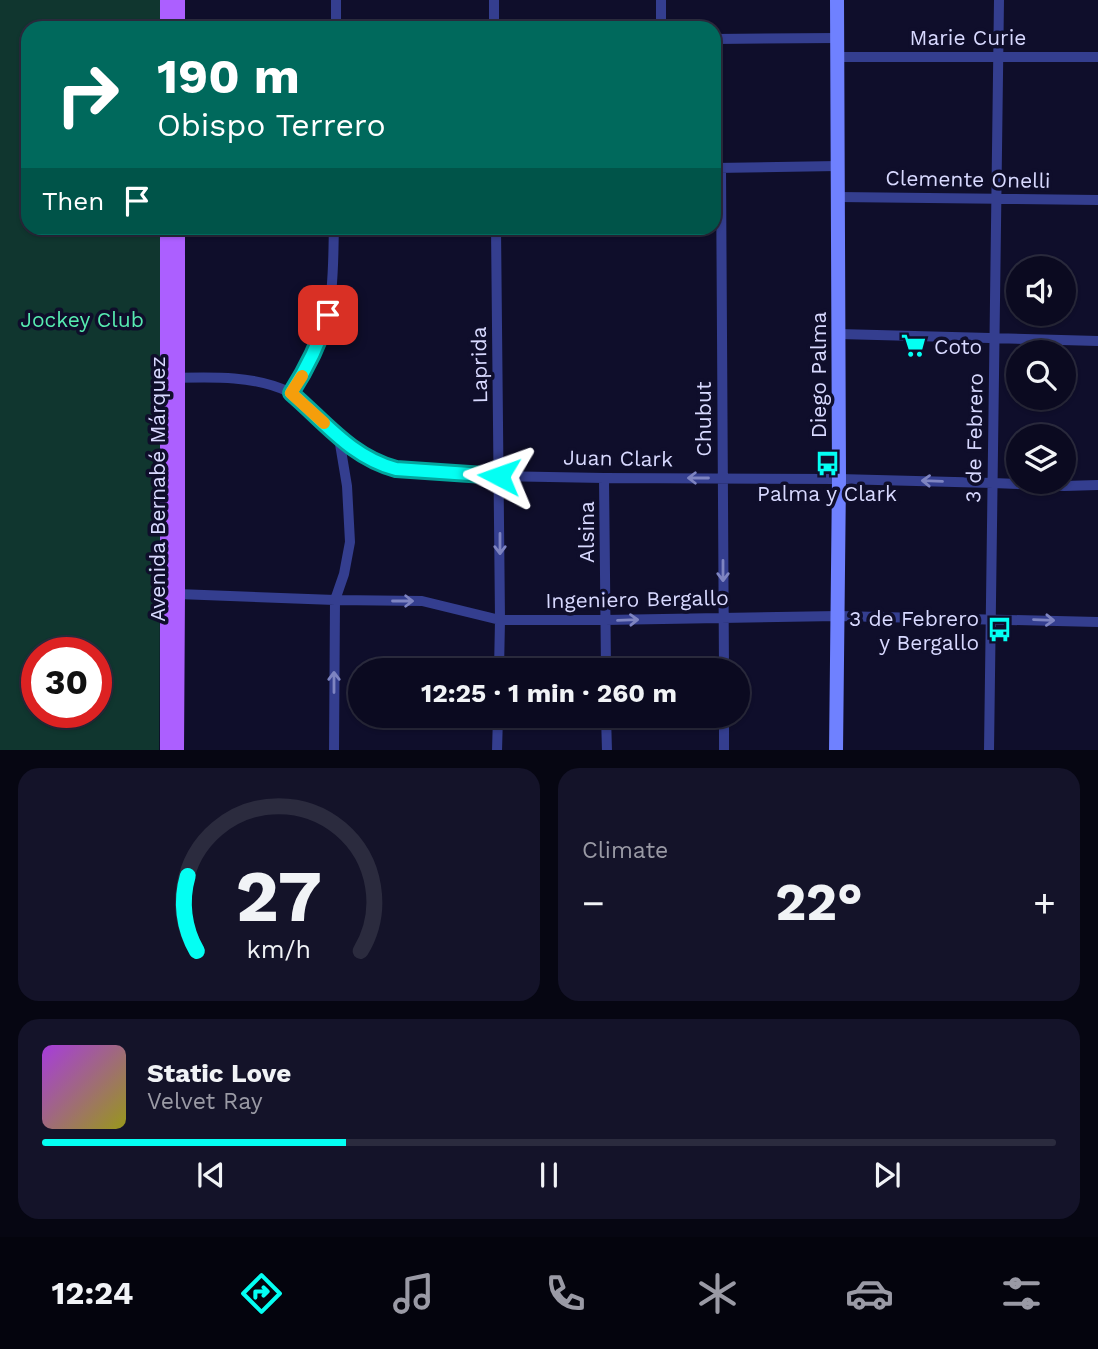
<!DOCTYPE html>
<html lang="en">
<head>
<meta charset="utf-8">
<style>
	body { margin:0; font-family:"Work Sans",sans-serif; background:#141329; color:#f1f3f6; height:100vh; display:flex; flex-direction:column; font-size:26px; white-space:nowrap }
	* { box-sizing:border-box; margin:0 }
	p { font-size:23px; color:#9a9aa5 }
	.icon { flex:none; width:38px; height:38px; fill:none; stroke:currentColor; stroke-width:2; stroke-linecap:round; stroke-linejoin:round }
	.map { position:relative; height:750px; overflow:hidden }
	.details { display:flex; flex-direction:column; gap:18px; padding:18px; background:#060612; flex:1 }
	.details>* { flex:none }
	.top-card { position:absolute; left:21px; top:21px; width:700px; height:214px; border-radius:21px; box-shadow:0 2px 5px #0004,0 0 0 2px #2b2b3e; background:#00695c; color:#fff; overflow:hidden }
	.fabs { position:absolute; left:1006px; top:256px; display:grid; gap:14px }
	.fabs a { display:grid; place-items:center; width:70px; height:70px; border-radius:50%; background:#0b0a20; box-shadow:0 2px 5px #0004,0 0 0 2px #2b2b3e; font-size:35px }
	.speed { position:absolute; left:21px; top:637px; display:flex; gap:14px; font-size:35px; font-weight:700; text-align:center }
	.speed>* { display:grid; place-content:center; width:91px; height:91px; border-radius:50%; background:#0b0a20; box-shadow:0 2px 5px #0004,0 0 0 2px #2b2b3e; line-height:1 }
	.speed .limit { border:10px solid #d22; background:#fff; color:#111 }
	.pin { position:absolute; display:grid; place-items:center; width:60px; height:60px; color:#fff; margin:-30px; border-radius:14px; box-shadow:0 4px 10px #0006 }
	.me { position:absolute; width:77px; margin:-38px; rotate:274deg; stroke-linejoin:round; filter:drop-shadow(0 0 5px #0008) }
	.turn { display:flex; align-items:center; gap:24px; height:147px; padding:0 21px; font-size:32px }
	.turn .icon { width:91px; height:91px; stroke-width:2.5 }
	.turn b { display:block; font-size:49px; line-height:60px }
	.then { display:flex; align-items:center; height:66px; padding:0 21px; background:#0003; gap:14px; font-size:26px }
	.big { font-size:52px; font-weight:700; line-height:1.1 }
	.details .widget { flex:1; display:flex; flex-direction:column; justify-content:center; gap:10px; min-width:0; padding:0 24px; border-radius:21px; background:#141329 }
	.details .dial { align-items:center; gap:0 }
	.dial svg { height:182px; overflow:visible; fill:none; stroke:#2b2b3e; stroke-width:7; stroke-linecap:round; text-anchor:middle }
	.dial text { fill:#f1f3f6; stroke:none }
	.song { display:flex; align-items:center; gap:21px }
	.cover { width:84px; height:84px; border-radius:10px; background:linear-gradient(135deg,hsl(280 70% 55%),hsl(60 70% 35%)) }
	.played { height:7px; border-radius:4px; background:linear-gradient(90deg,#04fff3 30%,#2b2b3e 30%) }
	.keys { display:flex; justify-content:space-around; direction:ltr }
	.heat { display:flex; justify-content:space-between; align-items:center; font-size:38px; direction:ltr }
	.details .tiles { flex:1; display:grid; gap:18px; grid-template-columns:1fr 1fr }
	.widget:last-child { grid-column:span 2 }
	.trip { position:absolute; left:348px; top:658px; width:402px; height:70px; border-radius:35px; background:#0b0a20; box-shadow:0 2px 5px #0004,0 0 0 2px #2b2b3e; font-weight:700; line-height:70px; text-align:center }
	.dock { display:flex; height:112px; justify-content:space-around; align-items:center; background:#04040d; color:#9a9aa5 }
	.dock .icon { width:49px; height:49px }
	.dock .current { color:#04fff3 }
	.dock b { font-size:32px; color:#f1f3f6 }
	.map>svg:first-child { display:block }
	.green { fill:#10362f; fill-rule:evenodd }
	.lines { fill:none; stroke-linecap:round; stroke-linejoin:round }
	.street { stroke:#343e8f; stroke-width:10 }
	.secondary { stroke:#6f81ff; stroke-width:14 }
	.primary { stroke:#ac5fff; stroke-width:14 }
	.oneway { stroke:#7e84c1 }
	.route-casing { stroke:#03a69e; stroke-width:18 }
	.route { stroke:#04fff3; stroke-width:12 }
	.slow { stroke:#f59e0b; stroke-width:12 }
	.labels { text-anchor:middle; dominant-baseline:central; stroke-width:7; stroke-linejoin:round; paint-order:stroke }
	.street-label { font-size:21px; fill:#d8d9ff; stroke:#0f0e2b }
	.park-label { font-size:21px; fill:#57ecb1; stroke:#0f0e2b }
	.poi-label { font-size:21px; fill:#d8d9ff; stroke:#0f0e2b; text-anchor:start }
</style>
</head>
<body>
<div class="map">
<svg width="1098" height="751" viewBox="0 0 1098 751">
	<rect width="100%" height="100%" fill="#0f0e2b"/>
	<path class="green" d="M0,0H168L162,28H28V228H164L163,346L159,377L161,434L159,750H0ZM37,653H96V712H37Z"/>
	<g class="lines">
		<path class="street" d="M494,0V28
			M661,0V28
			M336,28V0
			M714,39L837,38
			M837,57H1098
			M715,168L838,166
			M721,168L724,670
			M838,197L1098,200
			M496,228L500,620L499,670
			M839,334L1098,341
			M172,378C210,377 254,375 289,392C307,401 322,421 336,436C351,451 376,464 396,469L499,476L604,478L839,479L993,483L1064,486L1098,485
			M291,393C306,369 322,343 328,315C334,286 333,256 334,228
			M604,478L606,670
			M178,594L335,600L422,601L500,620H605L838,616L1098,622
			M606,716L607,751
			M724,716V751
			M334,751L335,600L344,574L350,542L347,486L339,438
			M497,751L498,716
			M989,751L999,0"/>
		<path class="secondary" d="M836,751L839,479L837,0"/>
		<path class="primary" d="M178,0V28
			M167,28V0
			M167,751V228
			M177,751L178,594V228"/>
	</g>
	<defs><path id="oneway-shaft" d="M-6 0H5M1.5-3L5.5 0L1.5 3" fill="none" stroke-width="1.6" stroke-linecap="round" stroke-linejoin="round" transform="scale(1.75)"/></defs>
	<g class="oneway">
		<use href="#oneway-shaft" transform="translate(698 478) rotate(180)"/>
		<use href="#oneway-shaft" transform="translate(932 481) rotate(-178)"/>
		<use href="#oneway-shaft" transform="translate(500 544) rotate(90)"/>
		<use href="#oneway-shaft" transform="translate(723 571) rotate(90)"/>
		<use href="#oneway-shaft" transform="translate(403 601)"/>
		<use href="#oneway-shaft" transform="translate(628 620) rotate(-2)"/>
		<use href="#oneway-shaft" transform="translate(1044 620) rotate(2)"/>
		<use href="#oneway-shaft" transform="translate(334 682) rotate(-90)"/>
	</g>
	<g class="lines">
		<defs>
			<path id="route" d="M328,315C319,344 307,368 291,393C325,422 351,457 396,469L499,476"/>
		</defs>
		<use href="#route" class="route-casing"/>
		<use href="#route" class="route"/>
		<path class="slow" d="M302,376L291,393L324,423"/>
	</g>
	<defs>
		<symbol id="supermarket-bare" viewBox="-9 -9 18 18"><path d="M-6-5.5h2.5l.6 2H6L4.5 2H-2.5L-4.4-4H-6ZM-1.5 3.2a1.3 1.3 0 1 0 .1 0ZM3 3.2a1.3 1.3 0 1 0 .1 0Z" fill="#04fff3" stroke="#0f0e2b" stroke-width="2.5" paint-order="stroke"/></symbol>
		<symbol id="bus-bare" viewBox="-9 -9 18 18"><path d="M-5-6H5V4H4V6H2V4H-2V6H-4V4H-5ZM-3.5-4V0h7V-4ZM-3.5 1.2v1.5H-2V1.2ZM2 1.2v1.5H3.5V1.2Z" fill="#04fff3" stroke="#0f0e2b" stroke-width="2.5" paint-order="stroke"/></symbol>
	</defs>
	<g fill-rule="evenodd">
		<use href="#supermarket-bare" x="896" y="328" width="35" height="35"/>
		<use href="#bus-bare" x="810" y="446" width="35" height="35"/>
		<use href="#bus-bare" x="982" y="612" width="35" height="35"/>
	</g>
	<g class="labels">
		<g class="street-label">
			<text x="968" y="37">Marie Curie</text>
			<text transform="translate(968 179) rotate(1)">Clemente Onelli</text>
			<text transform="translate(479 365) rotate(-91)">Laprida</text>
			<text transform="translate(818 375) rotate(-90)">Diego Palma</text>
			<text transform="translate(703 419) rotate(-90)">Chubut</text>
			<text transform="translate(974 438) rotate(-89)">3 de Febrero</text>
			<text transform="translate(618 458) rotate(1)">Juan Clark</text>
			<text transform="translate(157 489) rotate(-90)">Avenida Bernabé Márquez</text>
			<text transform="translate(586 532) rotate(-90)">Alsina</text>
			<text transform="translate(637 599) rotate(-1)">Ingeniero Bergallo</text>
		</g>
		<g class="park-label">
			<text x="82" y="319">Jockey Club</text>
		</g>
		<g class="poi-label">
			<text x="934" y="346">Coto</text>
			<text x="827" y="493" text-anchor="middle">Palma y Clark</text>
			<text x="979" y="618" text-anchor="end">3 de Febrero<tspan x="979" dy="24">y Bergallo</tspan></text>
		</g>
	</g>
</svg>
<div class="fabs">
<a><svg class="icon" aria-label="sound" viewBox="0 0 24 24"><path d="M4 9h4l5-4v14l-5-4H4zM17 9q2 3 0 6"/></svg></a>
<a><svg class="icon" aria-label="search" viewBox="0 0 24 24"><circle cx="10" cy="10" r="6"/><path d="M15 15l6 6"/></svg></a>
<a><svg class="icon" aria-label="layers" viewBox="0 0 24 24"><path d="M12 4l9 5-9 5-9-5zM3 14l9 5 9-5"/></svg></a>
</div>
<div class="speed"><div class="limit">30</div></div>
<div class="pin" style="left:328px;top:315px;background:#d93025"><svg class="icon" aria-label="arrive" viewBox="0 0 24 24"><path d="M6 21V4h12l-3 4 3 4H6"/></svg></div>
<svg class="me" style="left:499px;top:476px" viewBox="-20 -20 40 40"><path d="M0-17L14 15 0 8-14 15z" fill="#04fff3" stroke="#fff" stroke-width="4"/></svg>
<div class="trip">12:25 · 1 min · 260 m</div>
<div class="top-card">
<div class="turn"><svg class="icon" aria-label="right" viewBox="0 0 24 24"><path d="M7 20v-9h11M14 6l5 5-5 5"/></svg><div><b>190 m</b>Obispo Terrero</div></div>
<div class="then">Then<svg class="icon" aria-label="arrive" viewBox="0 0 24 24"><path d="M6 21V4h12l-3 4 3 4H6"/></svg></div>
</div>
</div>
<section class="details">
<div class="tiles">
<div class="widget dial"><svg viewBox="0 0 100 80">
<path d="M14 69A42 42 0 1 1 86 69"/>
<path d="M14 69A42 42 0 0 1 10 36" stroke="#04fff3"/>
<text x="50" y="56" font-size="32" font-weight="700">27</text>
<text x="50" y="72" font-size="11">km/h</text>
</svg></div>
<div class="widget"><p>Climate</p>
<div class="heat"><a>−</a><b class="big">22°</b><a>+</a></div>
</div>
<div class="widget">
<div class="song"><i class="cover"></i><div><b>Static Love</b><p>Velvet Ray</p></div></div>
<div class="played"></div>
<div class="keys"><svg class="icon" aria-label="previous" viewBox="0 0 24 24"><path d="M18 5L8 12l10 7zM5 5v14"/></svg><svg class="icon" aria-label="pause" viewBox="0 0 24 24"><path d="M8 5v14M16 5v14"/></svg><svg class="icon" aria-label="next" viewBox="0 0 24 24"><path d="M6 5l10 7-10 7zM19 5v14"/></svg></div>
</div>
</div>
</section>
<nav class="dock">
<b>12:24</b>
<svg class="icon current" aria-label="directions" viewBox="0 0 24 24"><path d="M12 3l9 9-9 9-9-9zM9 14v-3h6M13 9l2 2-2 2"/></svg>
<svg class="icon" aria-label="music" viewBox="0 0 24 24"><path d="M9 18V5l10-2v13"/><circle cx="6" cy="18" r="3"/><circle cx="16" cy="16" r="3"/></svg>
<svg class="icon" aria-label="phone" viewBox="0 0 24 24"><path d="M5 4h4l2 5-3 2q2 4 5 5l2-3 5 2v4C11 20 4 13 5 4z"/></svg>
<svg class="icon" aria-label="climate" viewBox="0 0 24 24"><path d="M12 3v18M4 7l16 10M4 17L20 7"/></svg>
<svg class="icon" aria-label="car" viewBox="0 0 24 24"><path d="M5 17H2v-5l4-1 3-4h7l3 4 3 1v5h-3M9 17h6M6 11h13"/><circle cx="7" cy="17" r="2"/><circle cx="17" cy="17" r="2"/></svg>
<svg class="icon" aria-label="filters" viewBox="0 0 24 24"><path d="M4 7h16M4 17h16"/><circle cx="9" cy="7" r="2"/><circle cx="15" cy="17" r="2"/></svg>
</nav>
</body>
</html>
